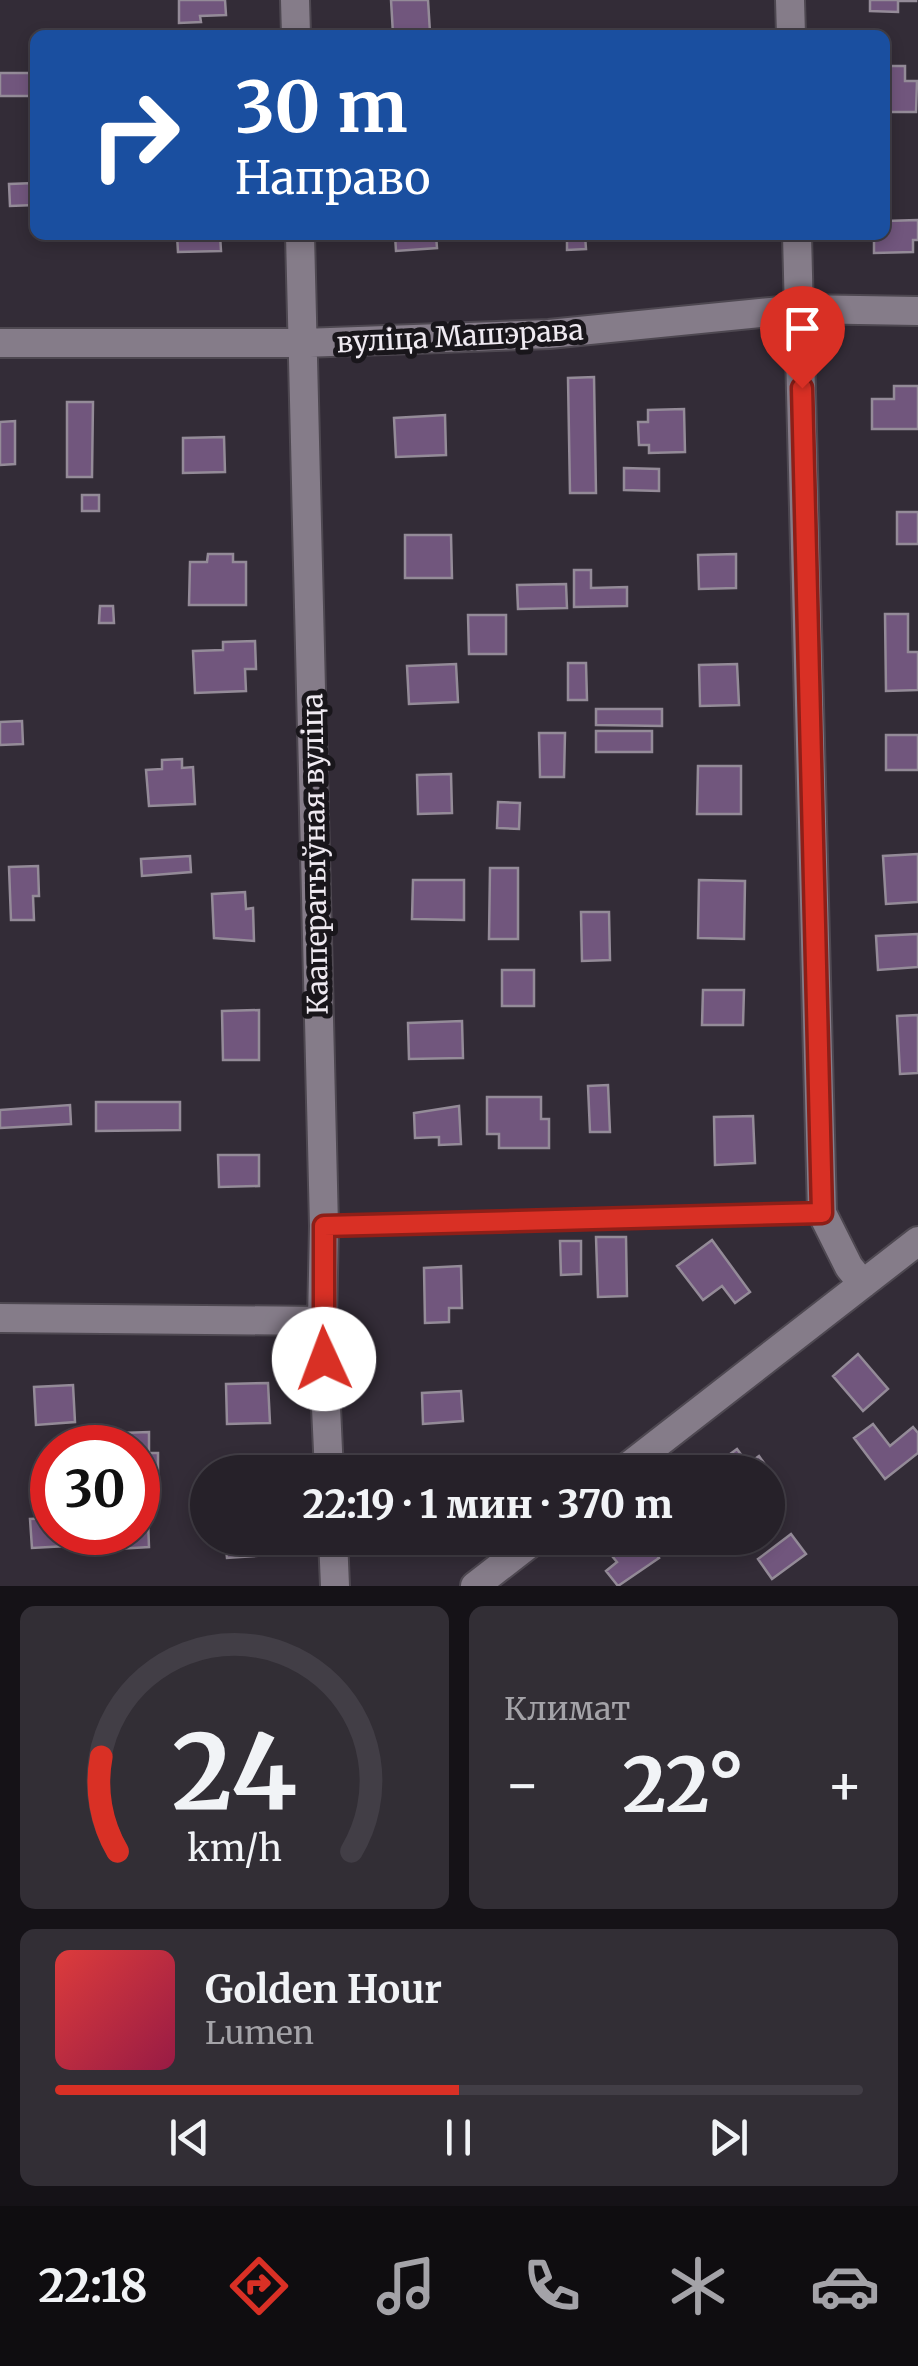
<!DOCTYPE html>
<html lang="ru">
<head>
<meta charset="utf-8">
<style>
	body { margin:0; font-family:Merriweather,serif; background:#322e35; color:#f1f3f6; height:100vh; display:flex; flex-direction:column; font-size:38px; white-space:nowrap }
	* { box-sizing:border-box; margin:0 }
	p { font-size:32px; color:#a4a3a8 }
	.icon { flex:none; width:55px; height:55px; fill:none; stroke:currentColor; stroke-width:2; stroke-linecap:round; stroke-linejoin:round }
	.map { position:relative; height:1586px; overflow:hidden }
	.sheet { display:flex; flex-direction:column; gap:20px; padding:20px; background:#151217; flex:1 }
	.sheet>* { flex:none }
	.hud { position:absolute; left:30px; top:30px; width:860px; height:210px; border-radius:15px; box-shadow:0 5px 15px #0003,0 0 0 2px #423e46; background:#1a4fa0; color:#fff; overflow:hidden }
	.speed { position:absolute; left:30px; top:1425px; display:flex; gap:20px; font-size:50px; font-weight:700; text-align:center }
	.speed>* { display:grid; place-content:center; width:130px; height:130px; border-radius:50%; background:#262129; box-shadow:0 5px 15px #0003,0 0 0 2px #423e46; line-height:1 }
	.speed .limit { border:15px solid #d22; background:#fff; color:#111 }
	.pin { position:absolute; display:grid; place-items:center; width:85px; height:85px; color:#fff; margin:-102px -42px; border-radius:50% 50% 50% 0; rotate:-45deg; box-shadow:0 0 10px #0007 }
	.pin .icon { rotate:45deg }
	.me { position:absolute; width:110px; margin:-55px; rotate:358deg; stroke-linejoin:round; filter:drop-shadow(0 0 8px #0008) }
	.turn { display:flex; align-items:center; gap:35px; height:210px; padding:0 40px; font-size:45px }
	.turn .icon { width:130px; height:130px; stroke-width:2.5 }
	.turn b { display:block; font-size:70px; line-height:85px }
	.big { font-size:75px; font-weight:800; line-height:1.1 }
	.sheet .card { flex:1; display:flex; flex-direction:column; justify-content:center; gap:15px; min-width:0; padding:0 35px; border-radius:15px; background:#322e35 }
	.sheet .dial { align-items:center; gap:0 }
	.dial svg { height:260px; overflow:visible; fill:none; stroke:#423e46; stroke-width:7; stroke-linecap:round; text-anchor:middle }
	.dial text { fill:#f1f3f6; stroke:none }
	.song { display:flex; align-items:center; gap:30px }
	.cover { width:120px; height:120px; border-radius:15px; background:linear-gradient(135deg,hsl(0 70% 55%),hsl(340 70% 35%)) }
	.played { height:10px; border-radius:5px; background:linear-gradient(90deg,#d93025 50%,#423e46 50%) }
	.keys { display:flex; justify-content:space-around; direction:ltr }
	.heat { display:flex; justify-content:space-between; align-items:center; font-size:55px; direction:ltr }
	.sheet .tiles { flex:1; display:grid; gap:20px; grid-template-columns:1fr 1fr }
	.card:last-child { grid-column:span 2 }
	.trip { position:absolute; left:190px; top:1455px; width:595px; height:100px; border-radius:50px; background:#262129; box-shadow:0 5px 15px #0003,0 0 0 2px #423e46; font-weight:800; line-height:100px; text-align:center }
	.tab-bar { display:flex; height:160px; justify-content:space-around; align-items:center; background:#0f0d10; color:#a4a3a8 }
	.tab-bar .icon { width:70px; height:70px }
	.tab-bar .current { color:#d93025 }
	.tab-bar b { font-size:45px; color:#f1f3f6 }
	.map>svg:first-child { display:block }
	.building { fill:#71567d; stroke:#948b98; stroke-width:2.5 }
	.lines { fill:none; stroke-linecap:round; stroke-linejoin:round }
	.service-casing { stroke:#4e4851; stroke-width:19 }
	.minor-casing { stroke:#4e4851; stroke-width:32 }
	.service { stroke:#857c89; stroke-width:14 }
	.minor { stroke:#857c89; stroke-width:28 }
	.route-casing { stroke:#8d1f18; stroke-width:25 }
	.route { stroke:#d93025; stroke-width:18 }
	.labels { text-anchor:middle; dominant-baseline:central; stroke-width:10; stroke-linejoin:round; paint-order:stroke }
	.street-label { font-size:28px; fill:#efeaf1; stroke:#19161b }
</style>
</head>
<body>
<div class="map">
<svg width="918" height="1586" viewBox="0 0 918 1586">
	<rect width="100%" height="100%" fill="#332c37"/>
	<path class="building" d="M179,0H225L226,15L200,16L201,22L179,23Z
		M391,0H428L430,32L393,34Z
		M870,0H916V1H898V12L870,11Z
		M887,66H905V81H917L916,112H885Z
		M0,73H35V96H0Z
		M35,183V205L10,206L9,184Z
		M918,220V240H913V252L874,253V235H885V221Z
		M177,235H220L221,251L178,252Z
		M395,235H436L437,248L396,251Z
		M567,235H585L586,249L567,250Z
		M594,377L596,493H570L568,378Z
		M894,386H918V429H872V399H894Z
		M67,402H93L92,477H67Z
		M684,409L685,452L649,453V445H639L638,422H648V410Z
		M445,415L446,455L396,457L394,418Z
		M15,421V464L0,465V422Z
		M224,437L225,472L183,473V438Z
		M624,468L659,469V491L624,490Z
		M82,495H99V511H82Z
		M897,512H918V544H897Z
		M405,535H451L452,578H405Z
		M208,554H233V562H246V605H189L190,562H207Z
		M736,554V588L699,589L698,555Z
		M574,570H591V588L627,587V606L574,607Z
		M566,584L567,608L518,609L517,585Z
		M100,606H113L114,623H99Z
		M885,614H908V652H918V690L886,691Z
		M468,615H506V654H469Z
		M255,641L256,669H245L246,691L195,693L193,651L223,650V642Z
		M568,663H586L587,700H568Z
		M456,664L458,702L409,704L407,666Z
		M737,664L739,705L700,706L699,665Z
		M596,709H662V726L596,725Z
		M22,721L23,744L0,745V722Z
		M596,731H652V752H596Z
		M539,733H565L564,777H540Z
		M886,735H918V770H886Z
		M182,759V768L193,767L195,804L149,806L146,770L162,769V760Z
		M698,766H741V814H697Z
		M451,774L452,813L418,814L417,775Z
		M498,802L520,803L519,829L497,828Z
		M918,854V902L886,904L883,856Z
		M190,856L191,872L142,876L141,859Z
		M38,866L39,896H33L34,920H11L9,867Z
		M490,868H518V939H489Z
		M413,880H464V920L412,919Z
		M699,880L745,881L744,939L698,938Z
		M245,892L246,909L253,908L254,941L214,938L212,894Z
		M581,912H609L610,960L582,961Z
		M918,934V967L878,970L876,936Z
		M502,970H534V1006H502Z
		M703,990H744L743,1025H702Z
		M259,1010V1060H223L222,1011Z
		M918,1015V1073L900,1074L897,1016Z
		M462,1021L463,1058L409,1059L408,1023Z
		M608,1085L610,1132H590L588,1086Z
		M487,1097H541V1119H549V1148H499V1134H487Z
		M96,1102H180V1130L96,1131Z
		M70,1105L71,1124L0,1128V1110Z
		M459,1106L461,1144L439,1145V1137L415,1138L414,1113Z
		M753,1116L755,1163L715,1165L714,1117Z
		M218,1155H259V1186L219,1187Z
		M596,1237H626L627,1296L598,1297Z
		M712,1240L750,1292L735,1303L722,1286L703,1300L677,1266Z
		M560,1241H581V1274L561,1275Z
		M461,1266L462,1308H449V1322L425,1323L424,1268Z
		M858,1354L888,1389L863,1411L833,1376Z
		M268,1383L270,1423L227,1424L226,1384Z
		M73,1385L75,1422L36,1425L34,1387Z
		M461,1391L463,1421L423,1424L422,1393Z
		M873,1424L890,1446L913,1427L918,1433V1453L885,1479L854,1438Z
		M149,1432V1453H158V1482H138V1448H121V1433Z
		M737,1449L748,1464L759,1456L771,1473L715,1472L711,1468Z
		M138,1492H147L149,1547L117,1549V1532H138Z
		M52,1518V1532H67V1546L32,1548L30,1519Z
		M791,1534L806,1554L772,1579L758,1559Z
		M225,1538H268L269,1555L227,1558Z
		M623,1538H643L659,1558L618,1586L606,1571L617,1562L607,1550Z"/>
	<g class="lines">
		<defs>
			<path id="service" d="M324,1226L822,1213"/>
			<path id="minor" d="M295,0L296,35
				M790,0L791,35
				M300,235L324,1226L322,1321L329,1472
				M797,235L822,1213L849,1267L863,1284
				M0,343H303L549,334L800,309L918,311
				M0,1318L322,1321
				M621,1472L918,1241
				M333,1538L335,1586
				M475,1586L537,1538"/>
		</defs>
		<use href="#service" class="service-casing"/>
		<use href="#minor" class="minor-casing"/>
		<use href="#service" class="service"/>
		<use href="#minor" class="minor"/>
	</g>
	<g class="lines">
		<defs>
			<path id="route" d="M324,1359V1226L822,1213L802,388"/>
		</defs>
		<use href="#route" class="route-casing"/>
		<use href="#route" class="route"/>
	</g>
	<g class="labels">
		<g class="street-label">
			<text transform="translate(460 336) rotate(-3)">вуліца Машэрава</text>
			<text transform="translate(315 854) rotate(-91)">Кааператыўная вуліца</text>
		</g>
	</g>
</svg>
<div class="speed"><div class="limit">30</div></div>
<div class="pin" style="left:802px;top:388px;background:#d93025"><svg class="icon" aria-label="arrive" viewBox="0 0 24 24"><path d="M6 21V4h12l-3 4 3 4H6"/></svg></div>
<svg class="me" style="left:324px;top:1359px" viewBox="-20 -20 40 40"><circle r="19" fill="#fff"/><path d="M0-13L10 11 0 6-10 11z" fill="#d93025"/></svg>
<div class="trip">22:19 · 1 мин · 370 m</div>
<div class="hud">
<div class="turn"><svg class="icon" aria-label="right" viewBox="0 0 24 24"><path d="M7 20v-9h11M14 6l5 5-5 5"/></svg><div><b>30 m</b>Направо</div></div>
</div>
</div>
<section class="sheet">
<div class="tiles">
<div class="card dial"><svg viewBox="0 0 100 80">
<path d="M14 69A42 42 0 1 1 86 69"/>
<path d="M14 69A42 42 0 0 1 9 40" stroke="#d93025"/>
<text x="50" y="56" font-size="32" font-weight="700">24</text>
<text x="50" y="72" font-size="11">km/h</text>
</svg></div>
<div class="card"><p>Климат</p>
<div class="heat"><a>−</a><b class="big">22°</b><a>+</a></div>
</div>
<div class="card">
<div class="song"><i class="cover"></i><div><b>Golden Hour</b><p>Lumen</p></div></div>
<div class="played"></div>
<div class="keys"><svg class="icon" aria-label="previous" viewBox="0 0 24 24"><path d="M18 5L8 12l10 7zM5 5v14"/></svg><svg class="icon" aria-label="pause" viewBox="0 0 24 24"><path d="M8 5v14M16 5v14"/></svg><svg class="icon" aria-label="next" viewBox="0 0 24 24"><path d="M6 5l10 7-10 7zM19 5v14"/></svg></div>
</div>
</div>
</section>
<nav class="tab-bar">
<b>22:18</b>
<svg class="icon current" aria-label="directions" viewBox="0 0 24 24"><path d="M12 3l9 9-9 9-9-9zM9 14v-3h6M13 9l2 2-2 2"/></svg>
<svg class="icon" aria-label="music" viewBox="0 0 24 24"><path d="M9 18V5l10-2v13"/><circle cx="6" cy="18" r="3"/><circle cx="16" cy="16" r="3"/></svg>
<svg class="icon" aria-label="phone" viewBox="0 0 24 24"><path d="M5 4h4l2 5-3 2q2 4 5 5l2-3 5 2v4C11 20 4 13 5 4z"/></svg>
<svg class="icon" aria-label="climate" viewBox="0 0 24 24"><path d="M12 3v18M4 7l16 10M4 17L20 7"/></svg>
<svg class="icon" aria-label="car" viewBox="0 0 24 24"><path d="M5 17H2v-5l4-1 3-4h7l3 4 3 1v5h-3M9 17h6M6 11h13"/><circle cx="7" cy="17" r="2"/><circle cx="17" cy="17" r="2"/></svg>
</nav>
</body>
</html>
